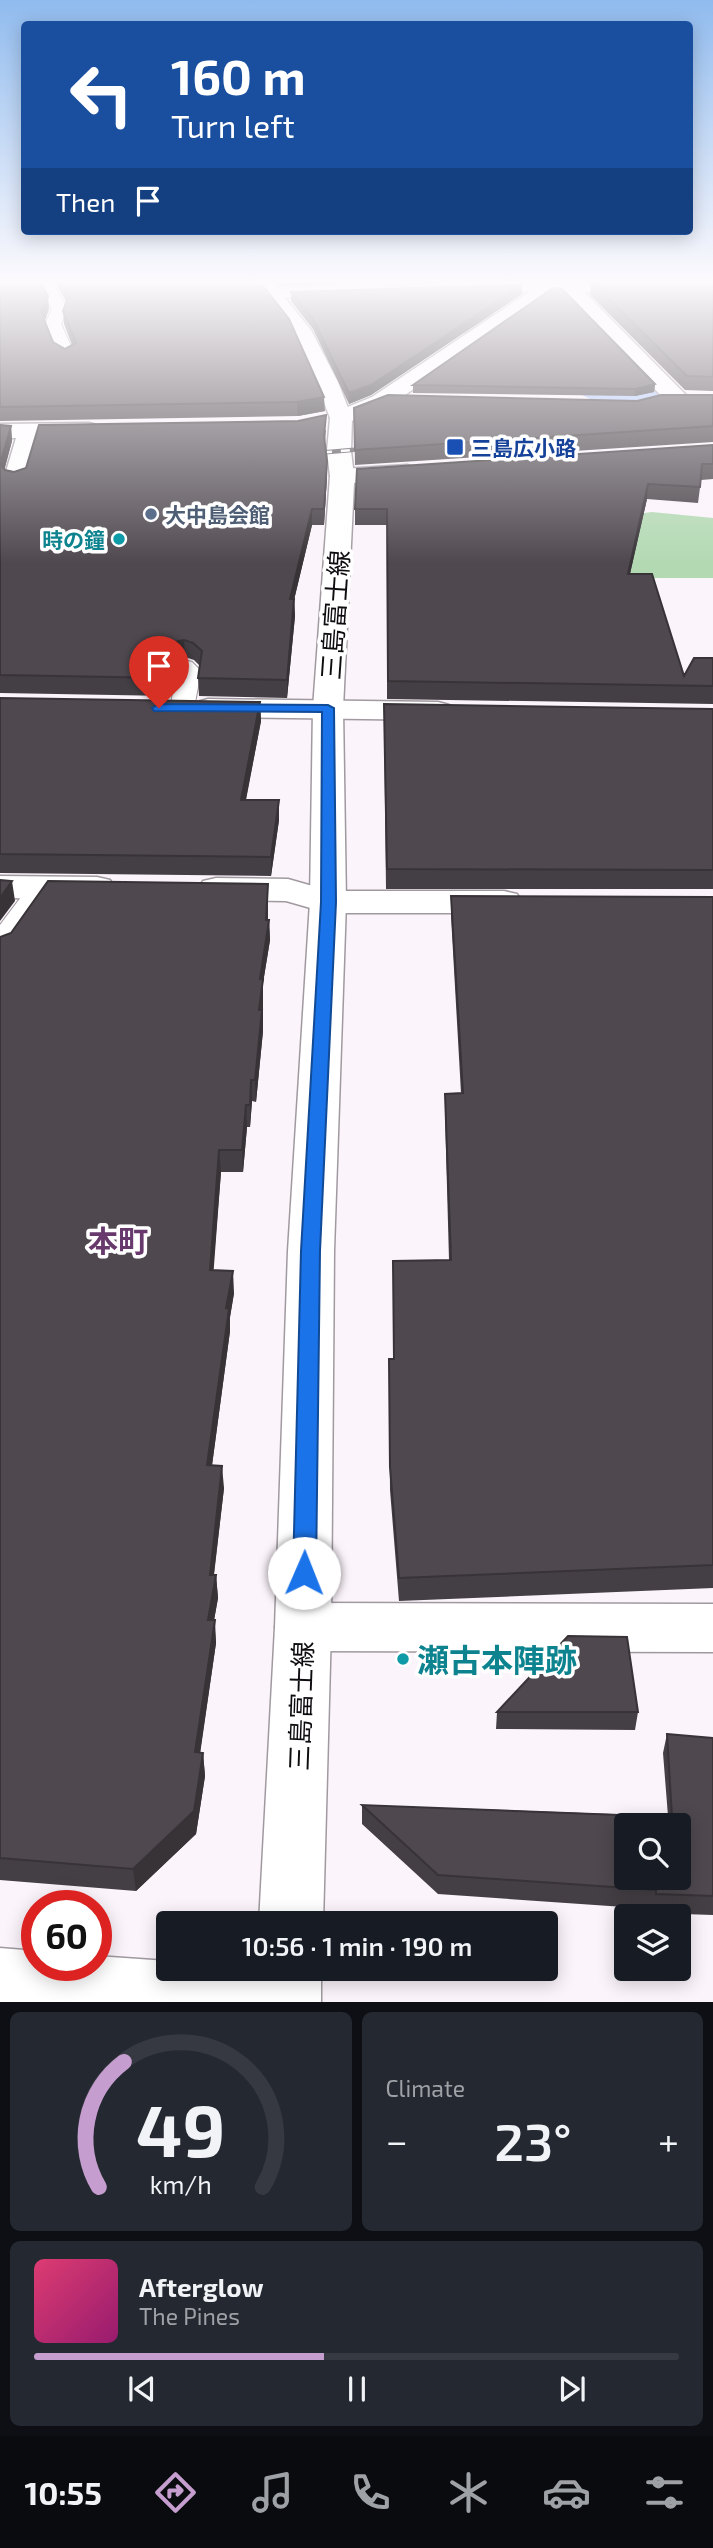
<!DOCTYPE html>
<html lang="en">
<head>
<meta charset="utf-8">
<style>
	body { margin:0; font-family:"Exo 2","Noto Sans JP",sans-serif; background:#242831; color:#f1f3f6; height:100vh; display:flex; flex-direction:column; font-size:26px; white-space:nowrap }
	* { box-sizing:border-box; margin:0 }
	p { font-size:23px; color:#9ea1a6 }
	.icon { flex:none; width:38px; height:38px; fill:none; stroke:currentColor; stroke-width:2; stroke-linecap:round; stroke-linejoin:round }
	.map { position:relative; height:2002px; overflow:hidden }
	.side { display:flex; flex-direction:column; gap:10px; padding:10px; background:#0d0f14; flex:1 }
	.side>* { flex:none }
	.hud { position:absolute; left:21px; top:21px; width:672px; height:214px; border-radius:7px; box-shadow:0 4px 18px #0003; background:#1a4fa0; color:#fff; overflow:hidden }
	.buttons { position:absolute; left:614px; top:1813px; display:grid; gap:14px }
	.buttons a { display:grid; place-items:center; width:77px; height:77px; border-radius:7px; background:#171b24; box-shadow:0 4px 18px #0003; font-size:35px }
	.speed { position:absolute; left:21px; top:1890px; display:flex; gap:14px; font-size:35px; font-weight:700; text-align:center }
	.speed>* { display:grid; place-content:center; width:91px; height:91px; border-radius:50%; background:#171b24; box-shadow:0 4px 18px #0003; line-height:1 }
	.speed .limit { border:10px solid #d22; background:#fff; color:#111 }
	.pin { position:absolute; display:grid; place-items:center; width:60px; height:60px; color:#fff; margin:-72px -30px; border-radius:50% 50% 50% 0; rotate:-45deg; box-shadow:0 0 7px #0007 }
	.pin .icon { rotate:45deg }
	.me { position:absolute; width:77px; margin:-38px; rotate:1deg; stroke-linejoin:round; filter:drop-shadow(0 0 5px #0008) }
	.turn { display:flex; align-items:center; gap:24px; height:147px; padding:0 35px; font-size:32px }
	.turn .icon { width:91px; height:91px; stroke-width:2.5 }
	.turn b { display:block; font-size:49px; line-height:60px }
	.then { display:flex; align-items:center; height:66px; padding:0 35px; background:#0003; gap:14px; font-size:26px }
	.big { font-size:52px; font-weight:600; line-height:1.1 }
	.side .tile { flex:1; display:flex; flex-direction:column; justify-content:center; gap:10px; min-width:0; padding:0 24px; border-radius:10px; background:#242831 }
	.side .dial { align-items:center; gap:0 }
	.dial svg { height:182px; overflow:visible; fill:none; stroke:#363941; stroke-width:7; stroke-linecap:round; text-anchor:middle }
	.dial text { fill:#f1f3f6; stroke:none }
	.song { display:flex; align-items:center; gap:21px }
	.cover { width:84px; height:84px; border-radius:10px; background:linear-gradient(135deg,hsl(340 70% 55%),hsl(320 70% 35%)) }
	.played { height:7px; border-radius:4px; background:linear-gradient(90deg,#c59dce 45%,#363941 45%) }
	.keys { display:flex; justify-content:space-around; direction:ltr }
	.heat { display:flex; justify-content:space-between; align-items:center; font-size:38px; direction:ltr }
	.side .tiles { flex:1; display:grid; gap:10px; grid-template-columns:1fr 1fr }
	.tile:last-child { grid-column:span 2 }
	.trip { position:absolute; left:156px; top:1911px; width:402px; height:70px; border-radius:7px; background:#171b24; box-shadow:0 4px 18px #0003; font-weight:600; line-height:70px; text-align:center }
	.dock { display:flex; height:112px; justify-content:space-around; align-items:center; background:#090b0e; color:#9ea1a6 }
	.dock .icon { width:49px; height:49px }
	.dock .active { color:#c59dce }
	.dock b { font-size:32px; color:#f1f3f6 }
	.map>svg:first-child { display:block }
	.green { fill:#b3d9b3 }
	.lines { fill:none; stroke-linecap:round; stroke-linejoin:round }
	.river { fill:#acc5f8; fill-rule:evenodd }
	.service-casing { stroke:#a09aa0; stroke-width:2 }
	.minor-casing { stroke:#a09aa0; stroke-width:3 }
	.tertiary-casing { stroke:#a09aa0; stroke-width:3 }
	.secondary-casing { stroke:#a09aa0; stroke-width:3 }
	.primary-casing { stroke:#a09aa0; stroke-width:3 }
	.service { fill:#fff; fill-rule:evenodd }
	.minor { fill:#fff; fill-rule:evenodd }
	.tertiary { fill:#fff; fill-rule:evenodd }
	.secondary { fill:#fff; fill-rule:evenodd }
	.primary { fill:#fff; fill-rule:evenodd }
	.rail-casing { stroke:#5a575b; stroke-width:4.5 }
	.rail { stroke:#fff; stroke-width:2.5; stroke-dasharray:9; stroke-linecap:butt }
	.wall { fill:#443f44 }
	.shaded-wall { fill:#373337 }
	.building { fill:#4f494f; stroke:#373337; stroke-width:2; fill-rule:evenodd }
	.route { fill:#1a73e8; stroke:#114b97; stroke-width:2 }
	.transit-dot { fill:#1a4fb4; stroke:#fff; stroke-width:2.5 }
	.service-dot { fill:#5c6f8a; stroke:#fff; stroke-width:2.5 }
	.culture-dot { fill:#0f9aa8; stroke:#fff; stroke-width:2.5 }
	.labels { text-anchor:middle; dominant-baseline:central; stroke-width:7; stroke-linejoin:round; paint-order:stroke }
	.far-transit-label { font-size:21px; font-weight:bold; fill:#164399; stroke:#fff; text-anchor:start }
	.far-service-label { font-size:21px; font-weight:bold; fill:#4e5e75; stroke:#fff; text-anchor:start }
	.far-culture-label { font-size:21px; font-weight:bold; fill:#0d838f; stroke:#fff; text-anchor:end }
	.street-label { font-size:26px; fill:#0e0c0f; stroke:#fff }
	.quarter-label { font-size:30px; font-weight:bold; fill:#67396d; stroke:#fff }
	.near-culture-label { font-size:32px; font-weight:bold; fill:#0d838f; stroke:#fff; text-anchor:start }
</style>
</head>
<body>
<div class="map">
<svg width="713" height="2002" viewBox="0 0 713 2002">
	<rect width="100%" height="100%" fill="#fbf4fb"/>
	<path class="green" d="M652,512L713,518V578H608L628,515Z"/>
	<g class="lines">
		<path class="river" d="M381,282H441L491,309L498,320L491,331L473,335L455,331L388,292Z
			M519,327L537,332L646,383L713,404V439L606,407L501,354L493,343L501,332Z"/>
		<defs>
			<path id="service" d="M36,282H52L68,309L61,324L75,355L72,359L66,360L57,355L45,324L52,309Z
				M550,282L555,284L558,287L555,290L480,293L472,288L480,283Z
				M334,286L342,291L340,294L272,299L264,294L272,289Z
				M184,660L192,662L201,671L194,708L191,713L182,715L173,713L170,708L177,673L172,667L176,662Z
				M43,878L53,881L57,887L11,952L0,955V925L33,881Z"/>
			<path id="minor" d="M546,282H713V291L584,292L686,395L689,400L686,405H670L563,293L543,291L541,287Z
				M89,423L97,425L100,430L97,435L39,437L25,483L16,485L7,483L4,478L16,438H0V424Z
				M208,699L438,702L449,705L453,711L449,717L438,720L208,717L197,714L193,708L197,702Z
				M0,876L97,877L110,880L115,888L110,896L97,899L0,898Z
				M216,878L288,879L330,891H504L517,894L522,902L517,910L504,913H328L286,901L216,900L203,897L198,889L203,881Z
				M303,1603L713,1604V1652L303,1651L283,1644L275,1627L283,1610Z"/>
			<path id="tertiary" d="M544,282H566L388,407L341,425L333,423L330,418L333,413L372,397Z"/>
			<path id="secondary" d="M253,282H272L311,330L338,382L352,418L351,451L354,476L351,481L342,483L333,481L330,476L327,451L330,418L316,382L292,331Z"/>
			<path id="primary" d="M407,465L415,467L419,472L415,477L354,483L343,708L346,902L334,1251L331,1627L323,1923H259L275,1627L288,1251L310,902L313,708L330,476L333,471L342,469Z
				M0,1948L37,1951V1965H96V1956L168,1961V1969H321V2002H0Z"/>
		</defs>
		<use href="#service" class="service-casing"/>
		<use href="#minor" class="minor-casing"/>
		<use href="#tertiary" class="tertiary-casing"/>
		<use href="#secondary" class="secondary-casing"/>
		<use href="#primary" class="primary-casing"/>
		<use href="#service" class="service"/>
		<use href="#minor" class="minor"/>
		<use href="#tertiary" class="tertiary"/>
		<use href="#secondary" class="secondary"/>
		<use href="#primary" class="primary"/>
		<defs>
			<path id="rail" d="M305,454L375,448"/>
		</defs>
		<use href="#rail" class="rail-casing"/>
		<use href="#rail" class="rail"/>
	</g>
	<path class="wall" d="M0,282L49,309L45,320L53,342L65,349L72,345L64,324L63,311L66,301L55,282H260L325,411L298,416L0,421Z
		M275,282H431L279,286Z
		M591,282H713V391L685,390L590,295Z
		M291,292L522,294L371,395L349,404L313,329L291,301Z
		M655,384L654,392L635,396L413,393V385Z
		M713,395V442L355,465L354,408L637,401Z
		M0,425L11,426L12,441L4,470L14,472L326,430L325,443L327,476L324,525H312L294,600L295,616L287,698L199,696L198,678L200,666L194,660L185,657L175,659L173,662L174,674L170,696L0,693Z
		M713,445V479L701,480L698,503L647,499L630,574L684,676L713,658V704L387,699V525H355V509Z
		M0,698L260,702L261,721L246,800H279V820L271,876L0,873Z
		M713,709V889H386L384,723Z
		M268,884V920H269L270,940L263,983V1031L256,1102L252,1101L250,1127H247L243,1172H221L213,1270L234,1293L230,1317V1331L212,1465L224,1488L214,1575H216L218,1598L214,1620L216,1643L200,1752L203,1753L205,1776L196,1834L136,1891L0,1880V937Z
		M451,896L713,897V1588L399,1601L390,1490L389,1359H393L449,1260L445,1115V1094L461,1093L451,916Z
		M497,1712H638L635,1730L496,1729Z
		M667,1734L713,1738V1915L653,1913V1909L438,1894L362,1824V1805L668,1816L663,1753Z"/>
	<path class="shaded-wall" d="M522,285V294L371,395L349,404V393Z
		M48,296L49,309L43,325L41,312Z
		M655,384L654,392L635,396V389Z
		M324,397L325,411L298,416L297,402Z
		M11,426L12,441L2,479L0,464Z
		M327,461V476L324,525V509Z
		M648,484L647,499L626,591L628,574Z
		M312,509V525L294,600L295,616L287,698V680L290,599Z
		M184,640L185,657L175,659L173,662L174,674L170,696L169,648L174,642Z
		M260,702L261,721L242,819L241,800Z
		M279,800V820L271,876V857Z
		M12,881L15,901L0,921V898Z
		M268,884V903L267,934L269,920L270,940L263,983V1031L256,1102L255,1080L260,979L266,920Z
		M251,1080L252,1101L250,1127V1105Z
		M246,1105L247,1127L243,1172L242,1150Z
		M219,1150L221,1172L212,1292L210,1270Z
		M233,1271L234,1293L230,1317V1331L209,1488L207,1465L226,1308Z
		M222,1466L224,1488L211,1598L210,1575Z
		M216,1575L218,1598L210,1643L208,1620Z
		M215,1620L216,1643L197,1775L195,1752Z
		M203,1753L205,1776L196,1834L136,1891L133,1869Z"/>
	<path class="building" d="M0,282H40L48,296L41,312L53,342L65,349L76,343L63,311L69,295L62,282H260L289,319L324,397L297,402L0,407Z
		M592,282H713V377L687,376Z
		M522,285L371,385L349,393L313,319L291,292Z
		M553,288L562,289L655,384L635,389L413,385Z
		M388,395L637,401L661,395H713V426L355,450L354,408Z
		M326,415L324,436L327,461L324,509H312L290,599H294L287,680L198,678L202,651L193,643L184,640L174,642L169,648L173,656L169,678L0,675V425L11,426L0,464L5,470L14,472L26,468L39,425L298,421Z
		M713,445V464H702L700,487L648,484L628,574H652L684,676L694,658H713V686L388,681L387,509H355L357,469Z
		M0,698L260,702L241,800H279L271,857L0,854Z
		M384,704L713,709V870L387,869Z
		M0,880L12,881L0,898Z
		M48,881L268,884L266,920H269L260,979H263L259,1010H262L255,1080H251L250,1105H246L242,1150H219L210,1270L233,1271L226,1308L229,1309L207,1465L222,1466L210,1575H216L208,1620H215L195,1752L203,1753L194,1811L133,1869L0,1858V937L11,933Z
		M451,896L713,897V1565L399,1578L390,1467L389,1359H394L393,1261L451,1260L445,1094L463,1093Z
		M568,1636L627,1637L638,1712H497Z
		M667,1734L713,1738V1896L656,1894V1890L438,1875L362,1805L672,1817ZM626,1825H679V1878H626Z"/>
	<linearGradient id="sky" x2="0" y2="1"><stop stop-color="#90bbee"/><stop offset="0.5" stop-color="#fdfafd"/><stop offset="1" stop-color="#fdfafd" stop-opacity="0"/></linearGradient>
	<rect width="713" height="563" fill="url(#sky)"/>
	<path class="route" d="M159,704L328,705L334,708L336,902L320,1251L316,1573L312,1580L304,1582L296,1580L293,1573L301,1251L321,902L322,712L154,711L152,708Z"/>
	<rect class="transit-dot" x="446" y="438" width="18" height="18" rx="3.5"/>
	<circle class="service-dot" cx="151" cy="514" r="7"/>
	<g class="culture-dot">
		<circle cx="119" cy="539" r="7"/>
		<circle cx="403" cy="1659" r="7"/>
	</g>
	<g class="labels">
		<g class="far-transit-label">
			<text x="471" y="447">三島広小路</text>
		</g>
		<g class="far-service-label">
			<text x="165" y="514">大中島会館</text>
		</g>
		<g class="far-culture-label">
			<text x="105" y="539">時の鐘</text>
		</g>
		<g class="street-label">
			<text transform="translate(334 615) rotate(-86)">三島富士線</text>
			<text transform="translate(300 1706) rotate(-88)">三島富士線</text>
		</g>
		<g class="quarter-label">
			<text x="118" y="1240">本町</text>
		</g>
		<g class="near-culture-label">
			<text x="417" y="1659">瀬古本陣跡</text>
		</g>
	</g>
</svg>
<div class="buttons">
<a><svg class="icon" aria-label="search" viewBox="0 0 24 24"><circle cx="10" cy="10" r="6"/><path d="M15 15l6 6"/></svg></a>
<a><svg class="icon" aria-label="layers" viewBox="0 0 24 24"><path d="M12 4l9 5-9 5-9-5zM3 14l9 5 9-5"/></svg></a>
</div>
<div class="speed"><div class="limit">60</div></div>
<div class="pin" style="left:159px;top:708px;background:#d93025"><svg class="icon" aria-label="arrive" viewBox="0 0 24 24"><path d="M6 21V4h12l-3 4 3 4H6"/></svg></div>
<svg class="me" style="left:304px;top:1573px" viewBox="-20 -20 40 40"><circle r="19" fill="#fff"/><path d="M0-13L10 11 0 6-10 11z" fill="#1a73e8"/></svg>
<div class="trip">10:56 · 1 min · 190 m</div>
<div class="hud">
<div class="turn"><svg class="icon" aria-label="left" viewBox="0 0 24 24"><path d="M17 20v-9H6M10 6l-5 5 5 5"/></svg><div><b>160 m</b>Turn left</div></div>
<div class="then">Then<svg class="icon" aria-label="arrive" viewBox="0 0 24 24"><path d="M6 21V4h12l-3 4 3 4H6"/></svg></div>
</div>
</div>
<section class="side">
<div class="tiles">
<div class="tile dial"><svg viewBox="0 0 100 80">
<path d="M14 69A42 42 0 1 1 86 69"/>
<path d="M14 69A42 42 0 0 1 25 14" stroke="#c59dce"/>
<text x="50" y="56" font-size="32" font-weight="700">49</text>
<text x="50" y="72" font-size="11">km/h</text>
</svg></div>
<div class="tile"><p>Climate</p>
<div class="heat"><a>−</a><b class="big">23°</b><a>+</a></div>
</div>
<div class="tile">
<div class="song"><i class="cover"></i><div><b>Afterglow</b><p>The Pines</p></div></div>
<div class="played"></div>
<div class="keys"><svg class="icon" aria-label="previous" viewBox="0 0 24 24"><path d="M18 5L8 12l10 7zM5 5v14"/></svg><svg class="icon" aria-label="pause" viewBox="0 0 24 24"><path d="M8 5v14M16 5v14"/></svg><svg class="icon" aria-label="next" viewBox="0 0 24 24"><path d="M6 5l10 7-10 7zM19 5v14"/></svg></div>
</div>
</div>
</section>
<nav class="dock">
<b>10:55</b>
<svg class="icon active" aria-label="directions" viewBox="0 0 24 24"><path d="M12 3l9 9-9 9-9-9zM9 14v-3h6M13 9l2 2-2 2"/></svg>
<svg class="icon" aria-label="music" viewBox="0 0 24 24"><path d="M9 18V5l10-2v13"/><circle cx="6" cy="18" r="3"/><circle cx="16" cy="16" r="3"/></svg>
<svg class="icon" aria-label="phone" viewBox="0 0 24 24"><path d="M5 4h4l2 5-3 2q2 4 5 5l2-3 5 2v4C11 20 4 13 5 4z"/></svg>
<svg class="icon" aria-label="climate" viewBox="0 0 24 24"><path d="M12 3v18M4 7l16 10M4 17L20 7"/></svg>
<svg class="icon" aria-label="car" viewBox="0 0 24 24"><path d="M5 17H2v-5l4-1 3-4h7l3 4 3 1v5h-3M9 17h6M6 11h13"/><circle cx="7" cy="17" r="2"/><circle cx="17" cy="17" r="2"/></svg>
<svg class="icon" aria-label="filters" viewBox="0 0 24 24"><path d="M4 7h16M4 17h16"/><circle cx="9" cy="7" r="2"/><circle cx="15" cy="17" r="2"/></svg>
</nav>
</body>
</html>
